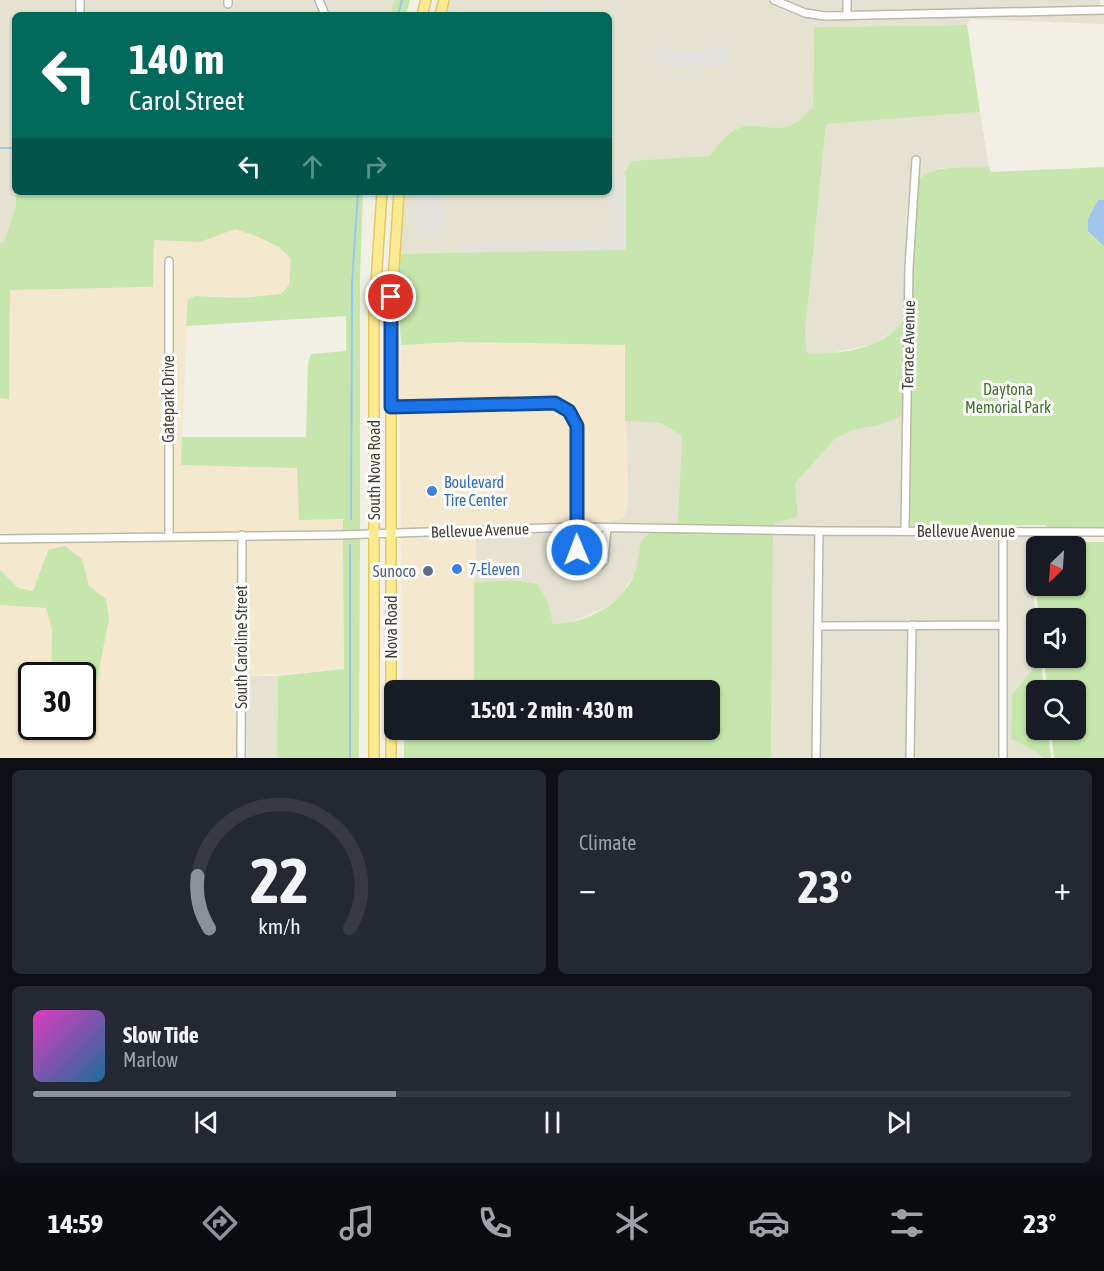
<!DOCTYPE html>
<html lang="en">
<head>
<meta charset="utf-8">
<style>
	body { margin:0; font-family:"Asap Condensed",sans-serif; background:#242831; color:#f1f3f6; height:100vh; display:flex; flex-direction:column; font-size:22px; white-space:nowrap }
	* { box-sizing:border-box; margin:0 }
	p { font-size:20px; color:#9ea1a6 }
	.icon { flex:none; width:33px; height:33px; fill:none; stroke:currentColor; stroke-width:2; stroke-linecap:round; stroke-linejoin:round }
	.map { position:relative; height:758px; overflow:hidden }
	.drawer { display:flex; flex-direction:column; gap:12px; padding:12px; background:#0d0f14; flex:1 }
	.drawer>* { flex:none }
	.banner { position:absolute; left:12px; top:12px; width:600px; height:183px; border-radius:9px; box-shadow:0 2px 4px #0004; background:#00695c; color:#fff; overflow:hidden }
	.needle { width:39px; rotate:205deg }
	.tools { position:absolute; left:1026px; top:536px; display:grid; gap:12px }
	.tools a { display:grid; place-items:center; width:60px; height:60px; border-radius:9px; background:#171b24; box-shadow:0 2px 4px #0004; font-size:30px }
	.speed { position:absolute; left:18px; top:662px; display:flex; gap:12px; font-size:30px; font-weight:700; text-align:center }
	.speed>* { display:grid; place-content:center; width:78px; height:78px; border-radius:50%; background:#171b24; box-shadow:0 2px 4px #0004; line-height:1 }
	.speed .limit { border:3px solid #111; border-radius:9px; background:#fff; color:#111 }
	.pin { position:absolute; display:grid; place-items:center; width:51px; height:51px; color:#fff; margin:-26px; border:3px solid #fff; border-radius:50%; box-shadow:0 2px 6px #0007 }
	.me { position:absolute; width:66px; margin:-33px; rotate:359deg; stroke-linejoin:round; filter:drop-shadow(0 0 4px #0008) }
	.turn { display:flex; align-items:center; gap:21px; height:126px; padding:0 18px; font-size:27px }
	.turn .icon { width:78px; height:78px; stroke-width:2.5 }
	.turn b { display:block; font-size:42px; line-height:51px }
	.lanes { display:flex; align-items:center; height:57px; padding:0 18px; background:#0003; justify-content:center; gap:30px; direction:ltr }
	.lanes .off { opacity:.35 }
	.big { font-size:45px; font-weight:700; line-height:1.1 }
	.drawer .card { flex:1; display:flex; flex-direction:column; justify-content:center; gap:9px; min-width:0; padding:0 21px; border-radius:9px; background:#242831 }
	.drawer .dial { align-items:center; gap:0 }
	.dial svg { height:156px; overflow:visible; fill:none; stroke:#363941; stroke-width:7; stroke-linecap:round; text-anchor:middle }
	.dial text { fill:#f1f3f6; stroke:none }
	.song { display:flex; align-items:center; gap:18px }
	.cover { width:72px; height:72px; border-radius:9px; background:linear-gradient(135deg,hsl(310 70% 55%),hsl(200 70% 35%)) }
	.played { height:6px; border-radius:3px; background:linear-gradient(90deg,#8c9099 35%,#363941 35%) }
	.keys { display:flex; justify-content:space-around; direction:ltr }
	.heat { display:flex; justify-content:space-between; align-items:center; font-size:33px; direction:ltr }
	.drawer .tiles { flex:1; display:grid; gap:12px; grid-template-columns:1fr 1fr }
	.card:last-child { grid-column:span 2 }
	.trip { position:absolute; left:384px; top:680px; width:336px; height:60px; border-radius:9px; background:#171b24; box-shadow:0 2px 4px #0004; font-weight:700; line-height:60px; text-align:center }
	.tabs { display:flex; height:96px; justify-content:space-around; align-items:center; background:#090b0e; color:#9ea1a6 }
	.tabs .icon { width:42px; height:42px }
	.tabs .current { color:#8c9099 }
	.tabs b { font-size:27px; color:#f1f3f6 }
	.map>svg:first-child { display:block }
	.residential { fill:#e6e2d2 }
	.commercial { fill:#f4e8cf }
	.green { fill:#c6e6ad; fill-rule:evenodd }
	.parking { fill:#e2e1dc }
	.water { fill:#a0c6ee }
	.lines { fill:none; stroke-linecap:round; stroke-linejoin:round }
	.stream { stroke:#a0c6ee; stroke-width:2 }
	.minor-casing { stroke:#bdb8a7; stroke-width:10 }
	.major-casing { stroke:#e1c963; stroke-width:12 }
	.minor { stroke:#fff; stroke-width:7 }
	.major { stroke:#fcea93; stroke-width:9 }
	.route-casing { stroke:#114b97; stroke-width:15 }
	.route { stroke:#1a73e8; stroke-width:10 }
	.shop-dot { fill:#3f7fe0; stroke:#fff; stroke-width:2 }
	.service-dot { fill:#5c6f8a; stroke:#fff; stroke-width:2 }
	.labels { text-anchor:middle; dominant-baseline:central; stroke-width:6; stroke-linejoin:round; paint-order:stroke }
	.street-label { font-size:16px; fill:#443f34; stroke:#fff }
	.park-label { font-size:16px; fill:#3d7429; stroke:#fff }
	.shop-label { font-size:16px; fill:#366cbe; stroke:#fff; text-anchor:start }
	.service-label { font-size:16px; fill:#4e5e75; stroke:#fff; text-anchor:end }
</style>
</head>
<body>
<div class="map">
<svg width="1104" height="758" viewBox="0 0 1104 758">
	<rect width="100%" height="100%" fill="#f2efe4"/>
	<path class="residential" d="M0,0H77V15H15L16,206L4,242L0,243Z
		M84,0H225V8H231L232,0H315L321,15H84Z
		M323,0H394L390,15H328Z
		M450,0H767L783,10L803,17L824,19L1104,14V24L970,19L967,25L814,27L813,107L800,123L779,129L755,126L723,140L709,156L684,158L623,237L545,248L396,254L404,192H609V15H446Z
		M782,0H844V11L806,9Z
		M851,0H1100V6L851,11Z
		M980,112L989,167L941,168L918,180L920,157H913L906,220L904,318L899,327L874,344L831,353H807L805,333L826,124Z
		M903,415L901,527H773V523L798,517L795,483L836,438L853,430L880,425Z
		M639,420L661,423L682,435L679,525L580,523H608L628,502L625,421Z
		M573,531L576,557L581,564L592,570L601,568L607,562L611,531L652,532L643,538L634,575L621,595L606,607L568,624H553L548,602L513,580L474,583L476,534Z
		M773,534L815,535L813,758H771Z
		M823,535H999V621L822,622Z
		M1006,535H1048V539H1032L1028,542L1036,619V657L1041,658L1012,695L1011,739L1037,752L1044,758H1007Z
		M822,629H908L907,758H820Z
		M915,629H999L1000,758H914Z
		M245,676H278L277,758H247Z"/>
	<path class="commercial" d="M234,229L256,236L279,247L291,259L289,286L281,295L242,298L195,296L188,299L181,464L297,468L343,519V530L173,533L172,257L166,258L165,533L0,535V398H9L10,290L153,287V240L200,242Z
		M460,342L625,345L628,502L624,518L608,523L580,522V426L572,408L557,400L400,403L401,345Z
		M554,407L566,414L573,427V522L401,529L400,411Z
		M476,534L474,690H403L401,536Z
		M343,538L344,670L245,676V539Z
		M238,539V758H0V605L46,608L52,629L51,675H32V726H82L83,714L91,709L97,682L106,599L89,587L82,559L48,550L33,591L18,588L0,570V543Z"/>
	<path class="green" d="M394,0H410L406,15H390Z
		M967,25L980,112L826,124L805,333L807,353C839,355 887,349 904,318L903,415L880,425L853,430L836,438L795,483L798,517L774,523L773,527L678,525L682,436L661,423L625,421V345L460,342L401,345L396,254L617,247L623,176L632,161L709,156C716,148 723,138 732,132C762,113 778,148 813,107L814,27Z
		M989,167L991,172L1104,167V528L1047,527L1046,525L910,526L912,267L918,180C933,164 966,168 989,167Z
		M16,192H363L360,276V530H343V519L299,520L297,468L181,465L182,437H306L308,363L311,354L346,351V316L186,326L188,299L195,296L242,298L281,294L289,285L291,259L279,247L256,236L235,229L200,242L154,240L153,287L10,290L9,399L0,398V243L4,242L16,206Z
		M652,532L773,534L771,758H404V729H710V690H474V583L513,580L537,584L548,602L553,624C583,625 623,604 634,575C638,563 638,550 643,538Z
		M360,537L359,758H277L278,676L344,669L343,538Z
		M1031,542H1104V758H1054L1051,729H1076V690H1047L1044,657H1076V618H1039ZM1036,546H1076V585H1036Z
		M65,546L82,559L89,586L106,599L109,619L91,709L83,714L82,675H51L52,629L46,608L0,605V570L18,588L33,591L48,550Z
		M1041,658L1044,690H1036V729H1048L1051,758H1044L1037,752L1011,739L1012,695Z"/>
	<path class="parking" d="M545,0H559L557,15H543Z
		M657,45L685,52L726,45L729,63L692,71L653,63Z
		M609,174H626V250L457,253L462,244L609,238Z
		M444,196V234H420L415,224V207L418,197Z"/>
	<path class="water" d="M1098,200H1104V246L1088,231V219Z"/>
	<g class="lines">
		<path class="stream" d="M398,15L402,0
			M0,148H15
			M351,519L352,283L358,192
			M350,545V758"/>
		<defs>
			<path id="minor" d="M80,0V15
				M319,0L325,15
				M774,0L805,13L825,16L1104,10
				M228,4V0
				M847,15V0
				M391,407L555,403L569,411L577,426V550L588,564L599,565L604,561L607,528
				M905,531L909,267L916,160
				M1003,531V758
				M169,537V261
				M0,539L338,535L577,527L819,531L1104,532
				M818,626L1003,625
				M241,758L242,535
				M816,758L819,531
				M910,758L912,625"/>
			<path id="major" d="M422,15L426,0
				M440,15L444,0
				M374,758V313L382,192
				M391,758V312L399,192"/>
		</defs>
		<use href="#minor" class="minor-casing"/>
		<use href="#major" class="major-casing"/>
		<use href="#minor" class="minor"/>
		<use href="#major" class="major"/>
	</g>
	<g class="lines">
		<defs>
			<path id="route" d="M391,297V407L555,403L569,411L577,426V550"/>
		</defs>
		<use href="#route" class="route-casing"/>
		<use href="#route" class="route"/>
	</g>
	<g class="shop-dot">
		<circle cx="432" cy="491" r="6"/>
		<circle cx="457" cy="569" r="6"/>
	</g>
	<circle class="service-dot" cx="428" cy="571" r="6"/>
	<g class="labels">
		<g class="street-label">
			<text transform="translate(908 345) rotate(-89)">Terrace Avenue</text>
			<text transform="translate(168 399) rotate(-90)">Gatepark Drive</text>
			<text transform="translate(374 470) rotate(-90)">South Nova Road</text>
			<text transform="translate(480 530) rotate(-2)">Bellevue Avenue</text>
			<text x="966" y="531">Bellevue Avenue</text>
			<text transform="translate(391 627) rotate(-90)">Nova Road</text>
			<text transform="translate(241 647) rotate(-90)">South Caroline Street</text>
		</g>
		<g class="park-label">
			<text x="1008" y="389">Daytona<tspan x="1008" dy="18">Memorial Park</tspan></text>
		</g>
		<g class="shop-label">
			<text x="444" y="482">Boulevard<tspan x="444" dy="18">Tire Center</tspan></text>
			<text x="469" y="569">7-Eleven</text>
		</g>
		<g class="service-label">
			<text x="416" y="571">Sunoco</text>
		</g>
	</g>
</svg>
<div class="tools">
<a><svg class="needle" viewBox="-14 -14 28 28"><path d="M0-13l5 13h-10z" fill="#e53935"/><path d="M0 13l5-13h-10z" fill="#9ea1a6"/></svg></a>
<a><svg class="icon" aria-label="sound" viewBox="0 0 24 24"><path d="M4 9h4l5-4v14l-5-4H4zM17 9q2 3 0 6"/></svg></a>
<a><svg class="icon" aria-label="search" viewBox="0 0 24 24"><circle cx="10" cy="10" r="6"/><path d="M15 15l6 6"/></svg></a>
</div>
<div class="speed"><div class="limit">30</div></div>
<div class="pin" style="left:391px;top:297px;background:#d93025"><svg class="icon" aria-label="arrive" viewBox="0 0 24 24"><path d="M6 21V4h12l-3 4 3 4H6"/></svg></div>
<svg class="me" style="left:577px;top:550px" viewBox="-20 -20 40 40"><circle r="17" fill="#1a73e8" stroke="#fff" stroke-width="3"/><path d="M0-11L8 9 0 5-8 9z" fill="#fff"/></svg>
<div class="trip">15:01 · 2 min · 430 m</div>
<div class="banner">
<div class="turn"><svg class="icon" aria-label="left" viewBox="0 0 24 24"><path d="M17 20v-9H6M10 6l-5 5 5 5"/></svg><div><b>140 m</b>Carol Street</div></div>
<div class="lanes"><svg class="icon" aria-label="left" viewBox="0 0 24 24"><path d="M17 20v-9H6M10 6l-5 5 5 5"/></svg><svg class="icon off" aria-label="ahead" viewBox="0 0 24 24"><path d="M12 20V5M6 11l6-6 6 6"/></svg><svg class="icon off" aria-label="right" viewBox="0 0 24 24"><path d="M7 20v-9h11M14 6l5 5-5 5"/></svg></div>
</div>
</div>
<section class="drawer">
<div class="tiles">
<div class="card dial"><svg viewBox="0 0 100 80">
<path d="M14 69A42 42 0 1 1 86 69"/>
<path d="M14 69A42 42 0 0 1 8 42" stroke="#8c9099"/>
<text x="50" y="56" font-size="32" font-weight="700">22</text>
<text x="50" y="72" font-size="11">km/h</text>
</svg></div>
<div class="card"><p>Climate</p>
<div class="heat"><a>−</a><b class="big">23°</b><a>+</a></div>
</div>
<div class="card">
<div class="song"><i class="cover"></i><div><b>Slow Tide</b><p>Marlow</p></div></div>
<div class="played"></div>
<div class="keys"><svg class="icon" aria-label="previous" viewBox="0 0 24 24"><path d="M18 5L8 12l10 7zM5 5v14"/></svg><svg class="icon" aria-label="pause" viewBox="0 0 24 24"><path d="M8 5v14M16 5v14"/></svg><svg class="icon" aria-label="next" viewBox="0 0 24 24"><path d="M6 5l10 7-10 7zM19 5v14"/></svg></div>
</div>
</div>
</section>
<nav class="tabs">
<b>14:59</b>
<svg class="icon current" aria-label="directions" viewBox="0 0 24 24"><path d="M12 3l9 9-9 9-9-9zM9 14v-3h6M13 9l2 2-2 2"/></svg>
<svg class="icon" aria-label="music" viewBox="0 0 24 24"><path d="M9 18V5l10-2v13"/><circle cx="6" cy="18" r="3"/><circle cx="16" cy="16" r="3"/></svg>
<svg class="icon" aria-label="phone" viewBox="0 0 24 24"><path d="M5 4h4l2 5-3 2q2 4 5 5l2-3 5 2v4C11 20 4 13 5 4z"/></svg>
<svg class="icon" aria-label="climate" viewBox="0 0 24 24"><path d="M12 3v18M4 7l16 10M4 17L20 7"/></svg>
<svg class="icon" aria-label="car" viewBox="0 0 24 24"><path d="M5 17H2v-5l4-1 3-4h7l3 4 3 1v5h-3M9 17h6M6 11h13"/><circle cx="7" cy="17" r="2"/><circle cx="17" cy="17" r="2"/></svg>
<svg class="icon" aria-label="filters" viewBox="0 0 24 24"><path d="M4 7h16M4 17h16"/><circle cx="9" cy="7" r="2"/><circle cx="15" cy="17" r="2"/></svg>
<b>23°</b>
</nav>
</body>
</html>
